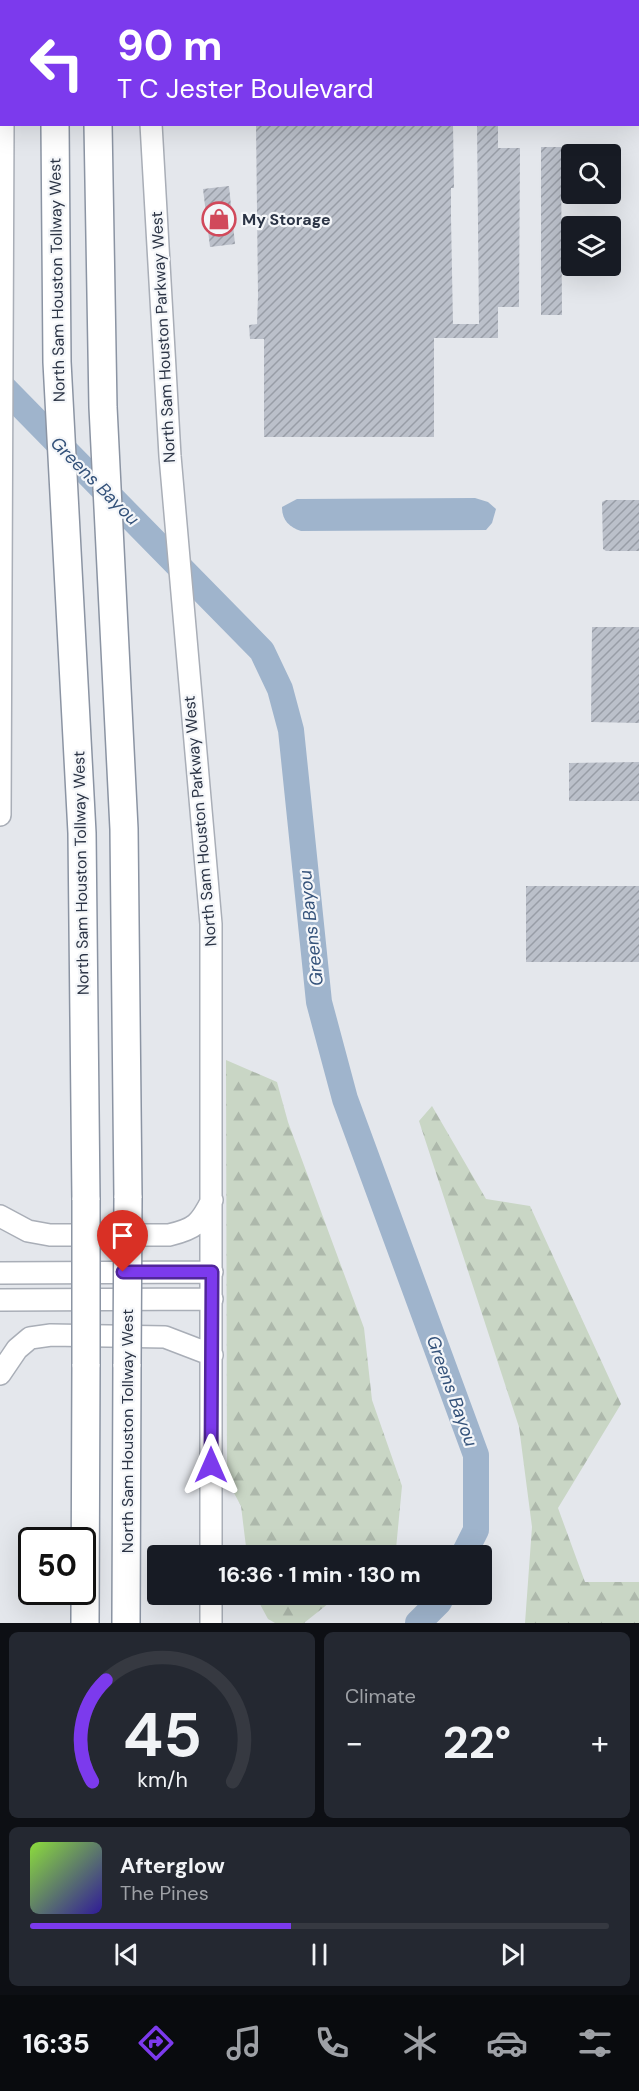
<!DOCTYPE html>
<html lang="en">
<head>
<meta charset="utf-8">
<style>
	body { margin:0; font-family:"DM Sans",sans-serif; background:#242831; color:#f1f3f6; height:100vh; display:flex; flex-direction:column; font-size:22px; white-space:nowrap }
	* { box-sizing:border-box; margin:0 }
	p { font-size:20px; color:#9ea1a6 }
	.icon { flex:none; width:33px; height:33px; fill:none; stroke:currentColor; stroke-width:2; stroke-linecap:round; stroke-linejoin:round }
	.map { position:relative; height:1623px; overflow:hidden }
	.details { display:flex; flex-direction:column; gap:9px; padding:9px; background:#0d0f14; flex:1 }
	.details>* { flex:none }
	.hud { position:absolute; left:0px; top:0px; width:639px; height:126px; box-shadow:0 6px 24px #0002; background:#7c3aed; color:#fff; overflow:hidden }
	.tools { position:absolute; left:561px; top:144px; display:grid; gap:12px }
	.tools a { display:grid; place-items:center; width:60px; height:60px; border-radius:6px; background:#171b24; box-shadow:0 6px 24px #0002; font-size:30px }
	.speed { position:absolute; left:18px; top:1527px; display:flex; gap:12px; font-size:30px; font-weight:700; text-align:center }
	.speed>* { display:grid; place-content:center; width:78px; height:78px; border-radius:50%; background:#171b24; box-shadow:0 6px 24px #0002; line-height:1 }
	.speed .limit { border:3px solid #111; border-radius:9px; background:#fff; color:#111 }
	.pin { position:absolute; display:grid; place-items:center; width:51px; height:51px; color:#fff; margin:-62px -26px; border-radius:50% 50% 50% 0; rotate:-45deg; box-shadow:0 0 6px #0007 }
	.pin .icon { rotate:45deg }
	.me { position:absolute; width:66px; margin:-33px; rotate:0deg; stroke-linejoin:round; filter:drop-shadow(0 0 4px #0008) }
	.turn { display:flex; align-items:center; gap:21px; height:126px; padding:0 18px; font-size:27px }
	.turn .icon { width:78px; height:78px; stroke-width:2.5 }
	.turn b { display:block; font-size:42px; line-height:51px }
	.big { font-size:45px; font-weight:700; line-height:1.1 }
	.details .card { flex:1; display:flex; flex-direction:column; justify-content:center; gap:9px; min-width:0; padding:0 21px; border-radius:9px; background:#242831 }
	.details .dial { align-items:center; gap:0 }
	.dial svg { height:156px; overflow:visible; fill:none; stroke:#363941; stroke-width:7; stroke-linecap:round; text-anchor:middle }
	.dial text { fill:#f1f3f6; stroke:none }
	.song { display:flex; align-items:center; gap:18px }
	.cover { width:72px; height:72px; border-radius:9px; background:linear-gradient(135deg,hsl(90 70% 55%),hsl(250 70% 35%)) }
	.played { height:6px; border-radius:3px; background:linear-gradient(90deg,#7c3aed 45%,#363941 45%) }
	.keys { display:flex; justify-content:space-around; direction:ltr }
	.heat { display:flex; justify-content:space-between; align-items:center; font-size:33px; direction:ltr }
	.details .tiles { flex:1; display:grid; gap:9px; grid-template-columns:1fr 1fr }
	.card:last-child { grid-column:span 2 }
	.trip { position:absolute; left:147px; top:1545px; width:345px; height:60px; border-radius:6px; background:#171b24; box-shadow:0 6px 24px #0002; font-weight:700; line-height:60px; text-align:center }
	.tabs { display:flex; height:96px; justify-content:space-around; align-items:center; background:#090b0e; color:#9ea1a6 }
	.tabs .icon { width:42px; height:42px }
	.tabs .current { color:#7c3aed }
	.tabs b { font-size:27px; color:#f1f3f6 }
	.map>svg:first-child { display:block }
	.built { fill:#d2d6de }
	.forest { fill:url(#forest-firs) }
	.water { fill:#9fb4cc }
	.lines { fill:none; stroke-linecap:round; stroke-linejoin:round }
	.stream { stroke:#9fb4cc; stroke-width:4.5 }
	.river { stroke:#9fb4cc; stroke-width:26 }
	.building { fill:url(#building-hatch) }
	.secondary-casing { stroke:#a9aeb7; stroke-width:24 }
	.highway-casing { stroke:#8b94a3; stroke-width:30 }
	.secondary { stroke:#fff; stroke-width:21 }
	.highway { stroke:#fff; stroke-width:27 }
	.highway-bridge-casing { stroke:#8b94a3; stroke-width:30; stroke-linecap:butt }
	.highway-bridge { stroke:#fff; stroke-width:27 }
	.route-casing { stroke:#51269a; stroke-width:15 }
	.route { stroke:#7c3aed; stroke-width:10 }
	.labels { text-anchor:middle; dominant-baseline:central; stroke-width:4.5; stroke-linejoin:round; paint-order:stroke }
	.poi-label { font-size:16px; font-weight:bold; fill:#2b3445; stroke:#f4f6f9; text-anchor:start }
	.street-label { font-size:16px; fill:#2b3445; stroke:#f4f6f9 }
	.water-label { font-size:18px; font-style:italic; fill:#34527a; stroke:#f4f6f9 }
</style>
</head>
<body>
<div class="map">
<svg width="639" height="1623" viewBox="0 0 639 1623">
	<defs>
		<pattern id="forest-firs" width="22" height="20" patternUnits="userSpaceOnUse" patternTransform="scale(1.5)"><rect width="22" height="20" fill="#c9d6c5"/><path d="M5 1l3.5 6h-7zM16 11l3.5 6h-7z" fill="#adb8ab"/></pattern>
		<pattern id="building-hatch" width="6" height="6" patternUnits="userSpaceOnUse" patternTransform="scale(1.5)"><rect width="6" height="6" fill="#bbc0ca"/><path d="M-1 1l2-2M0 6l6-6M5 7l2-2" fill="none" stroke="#989da6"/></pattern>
	</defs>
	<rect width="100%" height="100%" fill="#e4e7ec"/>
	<path class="built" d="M185,0H461V1L185,2Z"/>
	<path class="forest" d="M226,1060L277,1082L288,1122L364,1328L372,1400L402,1486L396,1549L387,1555H247L241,1506L227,1480Z
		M432,1106L486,1199L530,1206L621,1404L558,1508L585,1582H639V1623H525L532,1527L519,1427L419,1121Z
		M255,1595H339L304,1623H275L268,1619Z"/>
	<path class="water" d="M475,498L488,502L496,509L492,523L486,530L301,531C289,527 282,520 282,507L297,499Z"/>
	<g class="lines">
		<path class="stream" d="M428,1613L429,1623"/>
		<path class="river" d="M0,384L262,651L280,689L291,730L319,1002L345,1099L476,1455V1530L463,1556
			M418,1623L439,1602L443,1594"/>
	</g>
	<path class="building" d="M256,124H453L454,188H451V218L453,324H479L477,124H498V148H520L519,307H498V338H434V437H264V339H250L249,325L257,324L258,296Z
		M541,147H561L562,315H541Z
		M229,186L235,244L210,247L203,189Z
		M606,500H639V551H606L603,549L602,502Z
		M592,627H639V723L591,722Z
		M639,762V801H569V763Z
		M526,886H639V962H526Z"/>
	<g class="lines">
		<defs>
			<path id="secondary" d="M3,2V0
				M150,2V0
				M151,124L170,456L211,924V1556
				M0,815L3,124
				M0,1216L28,1231L50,1235H169C195,1229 200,1224 212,1200
				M0,1273L212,1272
				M0,1300L212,1299
				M0,1374L17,1349L30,1338L51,1335L165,1337L212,1355
				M211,1623V1594"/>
			<path id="highway" d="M55,2V0
				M115,2V0
				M55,124L57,362L82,833L86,1200
				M98,124L103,407L124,829L128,1198
				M85,1623L86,1364
				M126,1623L127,1364"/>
		</defs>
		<use href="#secondary" class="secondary-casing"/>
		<use href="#highway" class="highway-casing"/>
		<use href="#secondary" class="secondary"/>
		<use href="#highway" class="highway"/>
		<defs>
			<path id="highway-bridge" d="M86,1200V1364
				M127,1364L128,1198"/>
		</defs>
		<use href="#highway-bridge" class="highway-bridge-casing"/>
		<use href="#highway-bridge" class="highway-bridge"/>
	</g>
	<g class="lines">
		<defs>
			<path id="route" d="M123,1272H212L211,1465"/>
		</defs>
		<use href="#route" class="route-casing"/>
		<use href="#route" class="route"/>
	</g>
	<defs>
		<symbol id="shop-ring" viewBox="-11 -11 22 22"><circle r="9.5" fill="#f4f6f9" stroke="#d1495b" stroke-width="1.5"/><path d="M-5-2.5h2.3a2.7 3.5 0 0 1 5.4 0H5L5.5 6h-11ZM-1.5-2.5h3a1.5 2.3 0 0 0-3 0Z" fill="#d1495b"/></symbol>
	</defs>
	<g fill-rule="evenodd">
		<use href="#shop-ring" x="200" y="200" width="38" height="38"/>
	</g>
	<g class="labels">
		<g class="poi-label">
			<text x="242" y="219">My Storage</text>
		</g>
		<g class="street-label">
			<text transform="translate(57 280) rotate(-91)">North Sam Houston Tollway West</text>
			<text transform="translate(163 337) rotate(-93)">North Sam Houston Parkway West</text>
			<text transform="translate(200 821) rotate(-95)">North Sam Houston Parkway West</text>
			<text transform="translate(81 873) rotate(-91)">North Sam Houston Tollway West</text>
			<text transform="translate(127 1431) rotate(-90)">North Sam Houston Tollway West</text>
		</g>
		<g class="water-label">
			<text transform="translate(95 481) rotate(45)">Greens Bayou</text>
			<text transform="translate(311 928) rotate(-96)">Greens Bayou</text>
			<text transform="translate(452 1391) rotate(70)">Greens Bayou</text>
		</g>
	</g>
</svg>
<div class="tools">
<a><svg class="icon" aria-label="search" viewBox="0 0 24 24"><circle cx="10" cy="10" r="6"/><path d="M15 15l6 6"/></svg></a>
<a><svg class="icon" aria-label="layers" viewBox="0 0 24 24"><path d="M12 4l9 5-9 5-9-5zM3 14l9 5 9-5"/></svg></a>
</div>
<div class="speed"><div class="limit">50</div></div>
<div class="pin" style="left:123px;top:1272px;background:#d93025"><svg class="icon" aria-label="arrive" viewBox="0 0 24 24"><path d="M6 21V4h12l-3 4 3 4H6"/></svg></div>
<svg class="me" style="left:211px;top:1465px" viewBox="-20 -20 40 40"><path d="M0-17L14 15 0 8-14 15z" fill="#7c3aed" stroke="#fff" stroke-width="4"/></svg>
<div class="trip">16:36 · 1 min · 130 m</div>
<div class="hud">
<div class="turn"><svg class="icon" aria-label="left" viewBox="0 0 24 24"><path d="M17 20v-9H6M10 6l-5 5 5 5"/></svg><div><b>90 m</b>T C Jester Boulevard</div></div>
</div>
</div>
<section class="details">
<div class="tiles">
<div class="card dial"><svg viewBox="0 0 100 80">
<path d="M14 69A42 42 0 1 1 86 69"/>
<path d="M14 69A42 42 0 0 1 21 17" stroke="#7c3aed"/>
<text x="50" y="56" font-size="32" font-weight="700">45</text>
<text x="50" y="72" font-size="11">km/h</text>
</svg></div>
<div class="card"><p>Climate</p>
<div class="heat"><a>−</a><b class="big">22°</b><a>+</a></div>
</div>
<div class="card">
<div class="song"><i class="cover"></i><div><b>Afterglow</b><p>The Pines</p></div></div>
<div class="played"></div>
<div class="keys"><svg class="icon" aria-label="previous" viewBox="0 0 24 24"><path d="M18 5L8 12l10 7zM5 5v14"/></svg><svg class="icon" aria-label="pause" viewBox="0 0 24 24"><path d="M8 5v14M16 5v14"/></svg><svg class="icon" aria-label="next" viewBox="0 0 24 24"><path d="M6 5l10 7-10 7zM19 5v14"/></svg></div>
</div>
</div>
</section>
<nav class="tabs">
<b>16:35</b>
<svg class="icon current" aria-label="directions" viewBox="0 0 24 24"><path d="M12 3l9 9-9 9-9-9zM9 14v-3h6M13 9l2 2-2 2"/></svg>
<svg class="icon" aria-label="music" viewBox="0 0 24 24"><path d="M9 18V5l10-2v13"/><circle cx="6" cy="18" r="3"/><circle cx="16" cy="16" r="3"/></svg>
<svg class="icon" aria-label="phone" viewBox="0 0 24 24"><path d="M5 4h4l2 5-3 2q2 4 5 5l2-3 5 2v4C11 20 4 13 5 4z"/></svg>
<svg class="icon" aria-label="climate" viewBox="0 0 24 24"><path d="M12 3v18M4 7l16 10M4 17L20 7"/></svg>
<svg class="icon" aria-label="car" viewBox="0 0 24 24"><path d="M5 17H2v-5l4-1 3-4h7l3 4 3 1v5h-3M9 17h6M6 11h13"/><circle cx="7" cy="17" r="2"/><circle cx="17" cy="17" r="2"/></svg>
<svg class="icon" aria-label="filters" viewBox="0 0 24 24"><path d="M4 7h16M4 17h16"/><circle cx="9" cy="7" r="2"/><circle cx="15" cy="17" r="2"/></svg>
</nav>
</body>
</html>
